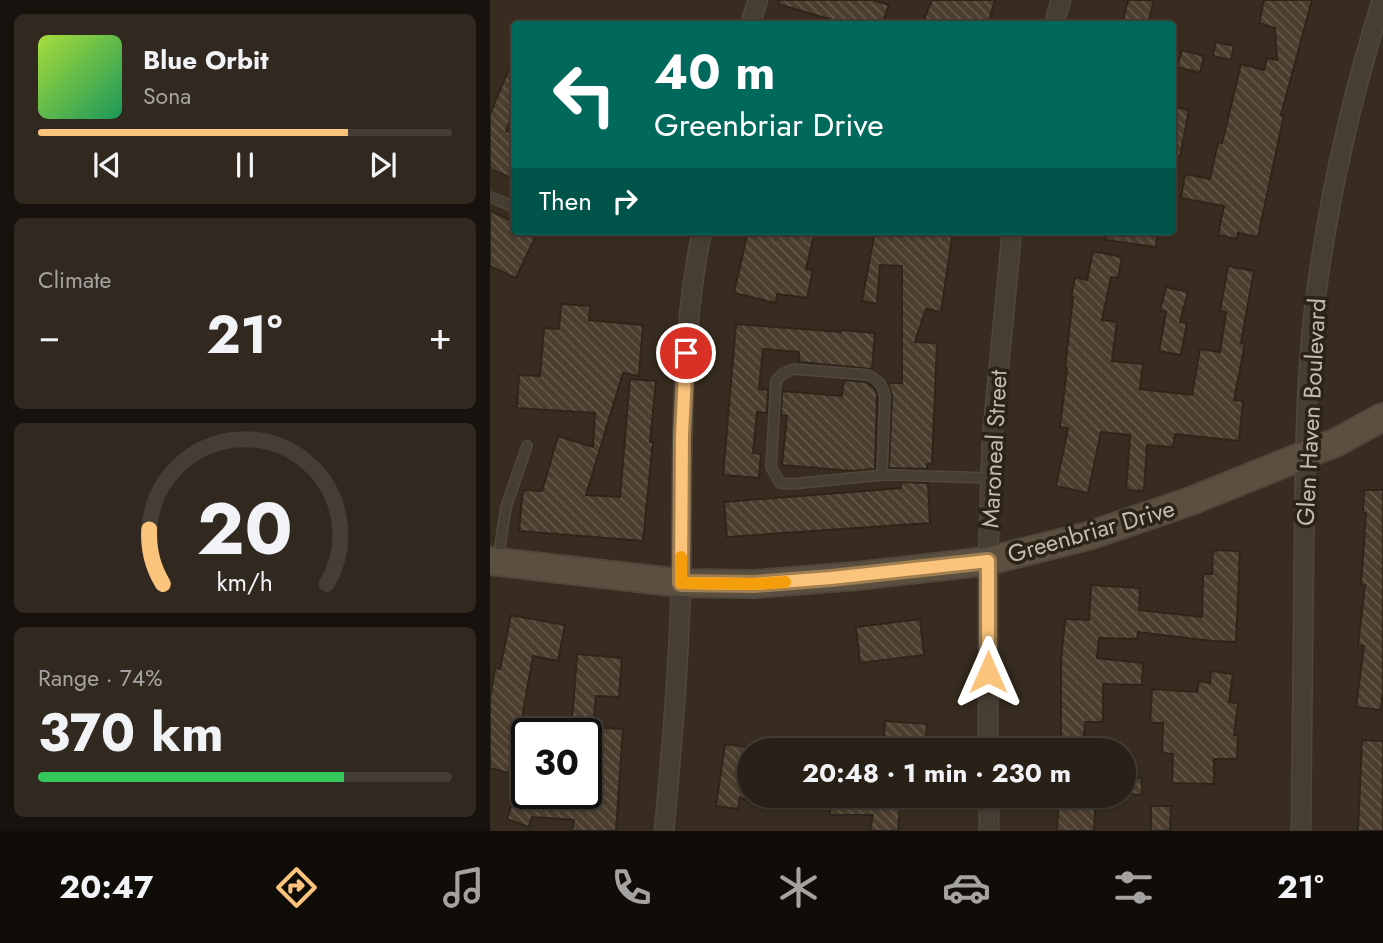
<!DOCTYPE html>
<html lang="en">
<head>
<meta charset="utf-8">
<style>
	body { margin:0; font-family:Jost,sans-serif; background:#312920; color:#f1f3f6; height:100vh; display:flex; flex-direction:column; font-size:26px; white-space:nowrap }
	* { box-sizing:border-box; margin:0 }
	p { font-size:23px; color:#a5a3a1 }
	.icon { flex:none; width:38px; height:38px; fill:none; stroke:currentColor; stroke-width:2; stroke-linecap:round; stroke-linejoin:round }
	.map { position:relative; flex:1; overflow:hidden }
	.details { display:flex; flex-direction:column; gap:14px; padding:14px; background:#17120d; width:490px }
	.details>* { flex:none }
	.top-card { position:absolute; left:21px; top:21px; width:665px; height:214px; border-radius:7px; box-shadow:0 2px 5px #0004,0 0 0 2px #453e36; background:#00695c; color:#fff; overflow:hidden }
	.speed { position:absolute; left:21px; top:718px; display:flex; gap:14px; font-size:35px; font-weight:700; text-align:center }
	.speed>* { display:grid; place-content:center; width:91px; height:91px; border-radius:50%; background:#292117; box-shadow:0 2px 5px #0004,0 0 0 2px #453e36; line-height:1 }
	.speed .limit { border:4px solid #111; border-radius:10px; background:#fff; color:#111 }
	.pin { position:absolute; display:grid; place-items:center; width:60px; height:60px; color:#fff; margin:-30px; border:4px solid #fff; border-radius:50%; box-shadow:0 2px 7px #0007 }
	.me { position:absolute; width:77px; margin:-38px; rotate:0deg; stroke-linejoin:round; filter:drop-shadow(0 0 5px #0008) }
	.turn { display:flex; align-items:center; gap:24px; height:147px; padding:0 28px; font-size:32px }
	.turn .icon { width:91px; height:91px; stroke-width:2.5 }
	.turn b { display:block; font-size:49px; line-height:60px }
	.then { display:flex; align-items:center; height:66px; padding:0 28px; background:#0003; gap:14px; font-size:26px }
	.big { font-size:52px; font-weight:700; line-height:1.1 }
	.details .card { flex:1; display:flex; flex-direction:column; justify-content:center; gap:10px; min-width:0; padding:0 24px; border-radius:10px; background:#312920 }
	.details .dial { align-items:center; gap:0 }
	.dial svg { height:182px; overflow:visible; fill:none; stroke:#453e36; stroke-width:7; stroke-linecap:round; text-anchor:middle }
	.dial text { fill:#f1f3f6; stroke:none }
	.song { display:flex; align-items:center; gap:21px }
	.cover { width:84px; height:84px; border-radius:10px; background:linear-gradient(135deg,hsl(80 70% 55%),hsl(150 70% 35%)) }
	.played { height:7px; border-radius:4px; background:linear-gradient(90deg,#fac47c 75%,#453e36 75%) }
	.keys { display:flex; justify-content:space-around; direction:ltr }
	.heat { display:flex; justify-content:space-between; align-items:center; font-size:38px; direction:ltr }
	.charge { height:10px; border-radius:5px; background:linear-gradient(90deg,#34c759 74%,#453e36 0) }
	.trip { position:absolute; left:247px; top:738px; width:399px; height:70px; border-radius:35px; background:#292117; box-shadow:0 2px 5px #0004,0 0 0 2px #453e36; font-weight:700; line-height:70px; text-align:center }
	.dock { display:flex; height:112px; justify-content:space-around; align-items:center; background:#100d09; color:#a5a3a1 }
	.dock .icon { width:49px; height:49px }
	.dock .active { color:#fac47c }
	.dock b { font-size:32px; color:#f1f3f6 }
	main { display:flex; flex:1; min-height:0 }
	.map>svg:first-child { display:block }
	.building { fill:url(#building-back-hatch); stroke:#2e251a; stroke-width:2 }
	.lines { fill:none; stroke-linecap:round; stroke-linejoin:round }
	.service-casing { stroke:#51473c; stroke-width:12 }
	.minor-casing { stroke:#51473c; stroke-width:21 }
	.secondary-casing { stroke:#51473c; stroke-width:30 }
	.service { stroke:#473e33; stroke-width:9 }
	.minor { stroke:#473e33; stroke-width:18 }
	.secondary { stroke:#5b5040; stroke-width:26 }
	.route-casing { stroke:#a27f51; stroke-width:18 }
	.route { stroke:#fac47c; stroke-width:12 }
	.slow { stroke:#f59e0b; stroke-width:12 }
	.labels { text-anchor:middle; dominant-baseline:central; stroke-width:7; stroke-linejoin:round; paint-order:stroke }
	.street-label { font-size:24px; fill:#c4baad; stroke:#2c2318 }
</style>
</head>
<body>
<main>
<section class="details">
<div class="card">
<div class="song"><i class="cover"></i><div><b>Blue Orbit</b><p>Sona</p></div></div>
<div class="played"></div>
<div class="keys"><svg class="icon" aria-label="previous" viewBox="0 0 24 24"><path d="M18 5L8 12l10 7zM5 5v14"/></svg><svg class="icon" aria-label="pause" viewBox="0 0 24 24"><path d="M8 5v14M16 5v14"/></svg><svg class="icon" aria-label="next" viewBox="0 0 24 24"><path d="M6 5l10 7-10 7zM19 5v14"/></svg></div>
</div>
<div class="card"><p>Climate</p>
<div class="heat"><a>−</a><b class="big">21°</b><a>+</a></div>
</div>
<div class="card dial"><svg viewBox="0 0 100 80">
<path d="M14 69A42 42 0 1 1 86 69"/>
<path d="M14 69A42 42 0 0 1 8 45" stroke="#fac47c"/>
<text x="50" y="56" font-size="32" font-weight="700">20</text>
<text x="50" y="72" font-size="11">km/h</text>
</svg></div>
<div class="card"><p>Range · 74%</p><b class="big">370 km</b><div class="charge"></div></div>
</section>
<div class="map">
<svg width="893" height="831" viewBox="0 0 893 831">
	<defs>
		<pattern id="building-back-hatch" width="6" height="6" patternUnits="userSpaceOnUse" patternTransform="scale(1.75)"><rect width="6" height="6" fill="#4b3e2e"/><path d="M-1 5l2 2M0 0l6 6M5-1l2 2" fill="none" stroke="#63584a"/></pattern>
	</defs>
	<rect width="100%" height="100%" fill="#372c1f"/>
	<path class="building" d="M289,0H382L399,5L392,24H356L288,4Z
		M442,0H505L498,24H432Z
		M638,0H664L658,24H632Z
		M774,0H822L791,115H794L768,237L748,233L747,239L728,235L734,206L691,198L695,174L720,179L728,142L732,143L751,64L774,70L777,58L787,60L785,28L769,23Z
		M726,42L744,46L741,60L723,56Z
		M692,50L714,56L710,73L687,67Z
		M24,57V110L16,131L24,134V179L0,169V114Z
		M682,106L699,110L690,157L682,156Z
		M0,211L24,222V231H48L26,278L0,266Z
		M258,231H325L316,269L323,270L317,298L287,294L286,303L244,293Z
		M385,231H463L451,312L436,309L425,342L447,343L442,464H437V469L399,468L402,396L398,383H412V266L390,265L387,304L372,301Z
		M617,231H668L666,247L616,240Z
		M603,251L632,257L628,278L621,277L612,320L627,322L622,361L653,364L650,389L702,395L710,349L730,352L736,312L730,311L738,266L764,271L751,343L755,344L744,400L753,401L749,441L685,434L683,447L657,445L654,491L636,490L640,435L611,432L598,493L566,486L578,428L570,427L577,368H575L583,297H581L585,277L597,280Z
		M676,287L698,292L690,322L697,323L691,355L669,351L676,312L670,310Z
		M71,304L100,306L99,320L153,325L149,376L133,373L96,495L130,497L140,379L166,381L160,442H163L153,541L29,531L33,490L52,491L68,436L103,447L105,413L27,408L29,375L50,376L54,328L69,329Z
		M246,324L351,332L352,330L385,333L382,369L309,362V352L273,349L269,389L278,390L277,413L267,412L263,453L271,454L269,478L233,475Z
		M354,380L376,382L384,388L387,394L385,469L363,471L292,465L297,416L291,415L292,391L352,396Z
		M411,482L438,483L440,523L237,537L234,502L411,488Z
		M874,490H893V690L891,710L866,707L874,646L868,645L875,585H871L876,513H873Z
		M723,550L750,551L746,642L722,641L648,632L647,639L609,638L607,658L653,663L652,685L613,684V722H595L593,751H571V662L575,619L599,620L601,585L650,588L649,610L712,617L713,574H722Z
		M21,615L75,625L68,661L43,656L28,741L37,743V755L31,776L0,768V698L5,668L10,669Z
		M430,619L434,655L370,663L366,627Z
		M87,654L132,658L129,697L106,696L103,727L133,729L126,831H82L84,820L42,817L39,827L17,819L26,791L67,805L68,793H96V733H81Z
		M721,671L743,674L739,702L748,703L744,735H748L747,759H724V784L682,783L683,754L672,753L673,723H660L662,689L707,692L709,681L720,683Z
		M395,721L437,724L435,751H393Z
		M872,740L893,741V831H868Z
		M235,744L257,747L254,768L259,771V802L250,797L248,809L226,806Z
		M634,778H652V795L634,794Z
		M340,796H411L408,831H380L383,815H340Z
		M569,797L606,799L604,831H567Z
		M661,806H681L680,831H661Z"/>
	<g class="lines">
		<defs>
			<path id="service" d="M0,197L24,207
				M392,475L395,396C393,385 388,380 378,375L304,369L292,374L286,381L281,467L290,483L301,484L392,475H402L501,478
				M8,559L16,507L37,446"/>
			<path id="minor" d="M260,24L268,0
				M564,24L571,0
				M498,751V561L502,438L522,231
				M499,796V831
				M174,831C182,748 189,665 191,581C193,464 188,346 212,231
				M811,831C812,737 813,643 814,549C815,470 815,390 824,311C837,204 860,102 892,0"/>
			<path id="secondary" d="M0,561L191,583L264,584L367,576L498,561L598,536L701,501L847,442L893,417"/>
		</defs>
		<use href="#service" class="service-casing"/>
		<use href="#minor" class="minor-casing"/>
		<use href="#secondary" class="secondary-casing"/>
		<use href="#service" class="service"/>
		<use href="#minor" class="minor"/>
		<use href="#secondary" class="secondary"/>
	</g>
	<g class="lines">
		<defs>
			<path id="route" d="M196,353L192,436L191,583L264,584L341,578L498,561V672"/>
		</defs>
		<use href="#route" class="route-casing"/>
		<use href="#route" class="route"/>
		<path class="slow" d="M191,557V583L264,584L295,582"/>
	</g>
	<g class="labels">
		<g class="street-label">
			<text transform="translate(821 412) rotate(-87)">Glen Haven Boulevard</text>
			<text transform="translate(504 449) rotate(-87)">Maroneal Street</text>
			<text transform="translate(601 531) rotate(-16)">Greenbriar Drive</text>
		</g>
	</g>
</svg>
<div class="speed"><div class="limit">30</div></div>
<div class="pin" style="left:196px;top:353px;background:#d93025"><svg class="icon" aria-label="arrive" viewBox="0 0 24 24"><path d="M6 21V4h12l-3 4 3 4H6"/></svg></div>
<svg class="me" style="left:498px;top:672px" viewBox="-20 -20 40 40"><path d="M0-17L14 15 0 8-14 15z" fill="#fac47c" stroke="#fff" stroke-width="4"/></svg>
<div class="trip">20:48 · 1 min · 230 m</div>
<div class="top-card">
<div class="turn"><svg class="icon" aria-label="left" viewBox="0 0 24 24"><path d="M17 20v-9H6M10 6l-5 5 5 5"/></svg><div><b>40 m</b>Greenbriar Drive</div></div>
<div class="then">Then<svg class="icon" aria-label="right" viewBox="0 0 24 24"><path d="M7 20v-9h11M14 6l5 5-5 5"/></svg></div>
</div>
</div>
</main>
<nav class="dock">
<b>20:47</b>
<svg class="icon active" aria-label="directions" viewBox="0 0 24 24"><path d="M12 3l9 9-9 9-9-9zM9 14v-3h6M13 9l2 2-2 2"/></svg>
<svg class="icon" aria-label="music" viewBox="0 0 24 24"><path d="M9 18V5l10-2v13"/><circle cx="6" cy="18" r="3"/><circle cx="16" cy="16" r="3"/></svg>
<svg class="icon" aria-label="phone" viewBox="0 0 24 24"><path d="M5 4h4l2 5-3 2q2 4 5 5l2-3 5 2v4C11 20 4 13 5 4z"/></svg>
<svg class="icon" aria-label="climate" viewBox="0 0 24 24"><path d="M12 3v18M4 7l16 10M4 17L20 7"/></svg>
<svg class="icon" aria-label="car" viewBox="0 0 24 24"><path d="M5 17H2v-5l4-1 3-4h7l3 4 3 1v5h-3M9 17h6M6 11h13"/><circle cx="7" cy="17" r="2"/><circle cx="17" cy="17" r="2"/></svg>
<svg class="icon" aria-label="filters" viewBox="0 0 24 24"><path d="M4 7h16M4 17h16"/><circle cx="9" cy="7" r="2"/><circle cx="15" cy="17" r="2"/></svg>
<b>21°</b>
</nav>
</body>
</html>
